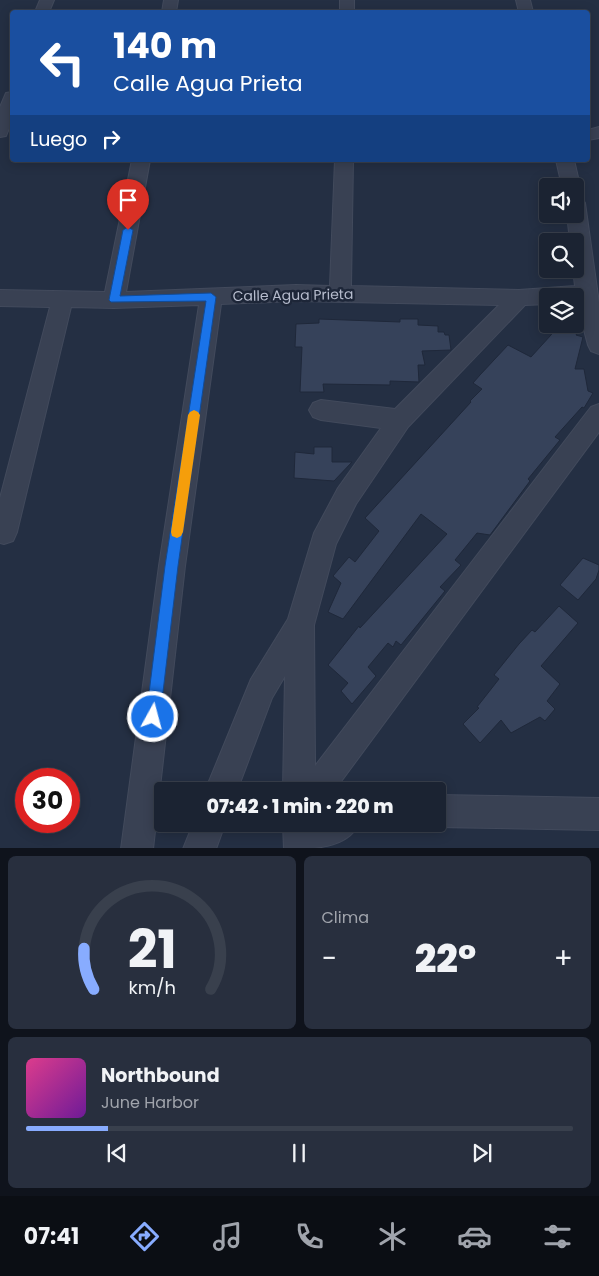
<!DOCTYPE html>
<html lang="es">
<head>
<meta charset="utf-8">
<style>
	body { margin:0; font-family:Poppins,sans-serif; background:#282f3e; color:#f1f3f6; height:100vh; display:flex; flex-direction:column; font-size:19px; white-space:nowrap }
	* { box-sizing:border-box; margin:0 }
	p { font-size:16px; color:#a0a4ac }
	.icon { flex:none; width:28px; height:28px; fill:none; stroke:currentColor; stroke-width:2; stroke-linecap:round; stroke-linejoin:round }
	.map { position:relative; height:848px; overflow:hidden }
	.drawer { display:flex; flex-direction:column; gap:8px; padding:8px; background:#0f131c; flex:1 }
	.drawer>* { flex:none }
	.top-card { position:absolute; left:10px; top:10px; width:580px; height:152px; border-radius:5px; box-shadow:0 2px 12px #0003,0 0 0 1px #39404d; background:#1a4fa0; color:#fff; overflow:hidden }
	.tools { position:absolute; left:539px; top:178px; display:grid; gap:10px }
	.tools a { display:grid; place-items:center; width:45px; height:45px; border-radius:5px; background:#1b2332; box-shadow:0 2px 12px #0003,0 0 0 1px #39404d; font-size:25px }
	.speed { position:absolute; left:15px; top:768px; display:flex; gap:10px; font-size:25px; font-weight:700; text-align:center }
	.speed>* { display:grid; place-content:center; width:65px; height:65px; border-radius:50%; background:#1b2332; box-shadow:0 2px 12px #0003,0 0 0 1px #39404d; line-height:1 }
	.speed .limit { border:8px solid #d22; background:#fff; color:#111 }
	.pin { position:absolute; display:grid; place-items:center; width:42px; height:42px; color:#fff; margin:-51px -21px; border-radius:50% 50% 50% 0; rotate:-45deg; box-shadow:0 0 5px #0007 }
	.pin .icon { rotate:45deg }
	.me { position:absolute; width:55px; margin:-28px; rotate:7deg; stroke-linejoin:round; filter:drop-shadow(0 0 4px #0008) }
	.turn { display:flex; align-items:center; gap:18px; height:105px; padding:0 20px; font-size:22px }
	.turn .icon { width:65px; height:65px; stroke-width:2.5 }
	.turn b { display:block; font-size:35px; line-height:42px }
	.then { display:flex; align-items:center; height:48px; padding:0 20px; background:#0003; gap:10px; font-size:19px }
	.big { font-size:38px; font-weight:800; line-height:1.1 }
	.drawer .widget { flex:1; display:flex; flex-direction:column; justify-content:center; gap:8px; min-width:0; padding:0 18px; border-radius:8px; background:#282f3e }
	.drawer .dial { align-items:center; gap:0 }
	.dial svg { height:130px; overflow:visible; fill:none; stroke:#39404d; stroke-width:7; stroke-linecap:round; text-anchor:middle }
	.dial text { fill:#f1f3f6; stroke:none }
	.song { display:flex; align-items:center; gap:15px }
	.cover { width:60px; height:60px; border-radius:8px; background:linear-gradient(135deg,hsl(330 70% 55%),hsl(280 70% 35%)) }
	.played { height:5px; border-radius:2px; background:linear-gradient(90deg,#88acff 15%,#39404d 15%) }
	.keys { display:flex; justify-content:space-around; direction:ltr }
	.heat { display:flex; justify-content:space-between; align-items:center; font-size:28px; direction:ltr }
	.drawer .tiles { flex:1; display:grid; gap:8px; grid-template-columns:1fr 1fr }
	.widget:last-child { grid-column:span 2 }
	.trip { position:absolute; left:154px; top:782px; width:292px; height:50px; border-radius:5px; background:#1b2332; box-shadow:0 2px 12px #0003,0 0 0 1px #39404d; font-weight:800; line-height:50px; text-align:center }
	.tab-bar { display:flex; height:80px; justify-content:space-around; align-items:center; background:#0b0e14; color:#a0a4ac }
	.tab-bar .icon { width:35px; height:35px }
	.tab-bar .active { color:#88acff }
	.tab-bar b { font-size:22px; color:#f1f3f6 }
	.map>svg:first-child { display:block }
	.building { fill:#36425a; stroke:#1f283a }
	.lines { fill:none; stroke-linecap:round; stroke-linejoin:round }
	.minor-casing { stroke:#424a5c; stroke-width:2 }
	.minor { fill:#394153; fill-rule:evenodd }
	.route { fill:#1a73e8; stroke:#114b97 }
	.slow { fill:#f59e0b }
	.labels { text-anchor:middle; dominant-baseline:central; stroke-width:5; stroke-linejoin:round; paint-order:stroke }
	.street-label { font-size:14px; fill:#b6bccd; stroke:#1d2638 }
</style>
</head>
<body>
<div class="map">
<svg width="599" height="849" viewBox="0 0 599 849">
	<rect width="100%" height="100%" fill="#242f43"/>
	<path class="building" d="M319,319L400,322V319H418V325L438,326V332H444L445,335H449L451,350L422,351L425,365H418L419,382L390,381V385L323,384L324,392H300L302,347H295L296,324L319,323Z
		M558,324H569L580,328L576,335L583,337L575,369H584L588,391L593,393L584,408L582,407L555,437L560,440L528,479L530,481L490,535L477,533L455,560L461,565L440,587L445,591L401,645L396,641L393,647L388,643L368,667L376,676L352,704L341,691L348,683L328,665L359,626L360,628L447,534L421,514L343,619L328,612L341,583L333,576L349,557L355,562L379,531L365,518L471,402L470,401L482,389L473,383L480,375L508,345L531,357L551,335Z
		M314,447H332V462H352L334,481L294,478L295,452L314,454Z
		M583,558L599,565V570L596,579L578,600L560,585Z
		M559,606L578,623L541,666L560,684L547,701L555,709L545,721L540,717L511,733L501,720L480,743L463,724L479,708L477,707L499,679L494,675L519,644L532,630L535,632Z"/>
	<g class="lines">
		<defs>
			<path id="minor" d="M40,0H54L49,12H35Z
				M164,0H178L176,12H162Z
				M340,0H354V12H340Z
				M516,0H530L533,12H519Z
				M12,92V121L6,136L0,137V107L6,93Z
				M599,127V138L588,140V130Z
				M132,160H150L126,292L296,285L330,286L335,160H353L351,286L519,290L575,286L573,269H575V241H570L567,214H575V197L582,198L585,203L599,303V354L591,351L588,345L575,296H548V304L525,305L408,427L356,504L336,544L314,625L315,766L591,407L599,404V432L334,791H283L285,676L272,698L237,791H205L251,679L288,619L314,533L338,488L381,428L321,420L313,417L309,410L313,403L321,400L395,409L499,305L296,301L221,304L185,566L153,849H121L159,566L199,305L114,308L71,307L17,532L13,541L4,544L0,543V498L50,307L0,306V290L105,292Z
				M556,160H574L580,186L578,190L575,191V186H562Z
				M438,795L599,798V830L438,827L430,824H438Z
				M193,824H225L216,849H183Z
				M283,824H359C346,849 313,849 284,849Z"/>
		</defs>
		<use href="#minor" class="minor-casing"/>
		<use href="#minor" class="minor"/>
	</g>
	<path class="route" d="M128,227L133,230L120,296L211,293L216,297L178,566L160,717L158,722L153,724L148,722L146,717L165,566L206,301L111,302L109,300L123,230Z"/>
	<path class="slow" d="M194,410L198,412L200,415L183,532L181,536L177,538L172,536L171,532L188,415L190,412Z"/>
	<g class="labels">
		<g class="street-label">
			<text transform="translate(293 295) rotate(-1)">Calle Agua Prieta</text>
		</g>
	</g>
</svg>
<div class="tools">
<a><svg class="icon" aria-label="sound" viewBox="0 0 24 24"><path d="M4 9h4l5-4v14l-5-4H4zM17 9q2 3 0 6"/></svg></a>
<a><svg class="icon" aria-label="search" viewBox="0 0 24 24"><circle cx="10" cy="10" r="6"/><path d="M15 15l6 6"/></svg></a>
<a><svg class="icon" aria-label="layers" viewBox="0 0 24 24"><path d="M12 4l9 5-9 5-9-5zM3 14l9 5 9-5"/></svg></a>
</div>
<div class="speed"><div class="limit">30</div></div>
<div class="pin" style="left:128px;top:230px;background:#d93025"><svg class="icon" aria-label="arrive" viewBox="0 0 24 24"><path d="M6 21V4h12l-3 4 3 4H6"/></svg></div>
<svg class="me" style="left:153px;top:717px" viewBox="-20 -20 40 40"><circle r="17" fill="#1a73e8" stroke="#fff" stroke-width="3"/><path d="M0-11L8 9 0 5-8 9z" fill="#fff"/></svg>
<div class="trip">07:42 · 1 min · 220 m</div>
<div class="top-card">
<div class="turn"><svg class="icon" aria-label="left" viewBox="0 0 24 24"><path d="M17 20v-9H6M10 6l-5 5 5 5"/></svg><div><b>140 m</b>Calle Agua Prieta</div></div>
<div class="then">Luego<svg class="icon" aria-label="right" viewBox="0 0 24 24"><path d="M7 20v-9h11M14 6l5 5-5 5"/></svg></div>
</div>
</div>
<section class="drawer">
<div class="tiles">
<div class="widget dial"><svg viewBox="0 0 100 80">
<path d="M14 69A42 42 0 1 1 86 69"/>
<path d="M14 69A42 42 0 0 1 8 44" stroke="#88acff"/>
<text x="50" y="56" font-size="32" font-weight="700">21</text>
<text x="50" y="72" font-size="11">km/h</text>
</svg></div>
<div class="widget"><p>Clima</p>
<div class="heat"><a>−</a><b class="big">22°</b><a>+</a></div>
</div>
<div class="widget">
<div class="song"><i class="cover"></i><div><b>Northbound</b><p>June Harbor</p></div></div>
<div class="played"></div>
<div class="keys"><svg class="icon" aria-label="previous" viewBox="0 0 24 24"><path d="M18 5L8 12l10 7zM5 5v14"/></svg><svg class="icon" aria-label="pause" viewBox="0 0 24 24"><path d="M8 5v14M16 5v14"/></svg><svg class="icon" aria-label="next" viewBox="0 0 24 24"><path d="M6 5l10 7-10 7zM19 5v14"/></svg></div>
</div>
</div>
</section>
<nav class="tab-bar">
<b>07:41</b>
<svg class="icon active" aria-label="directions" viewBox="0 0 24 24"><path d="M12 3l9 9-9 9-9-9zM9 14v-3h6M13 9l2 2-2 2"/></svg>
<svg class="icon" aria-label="music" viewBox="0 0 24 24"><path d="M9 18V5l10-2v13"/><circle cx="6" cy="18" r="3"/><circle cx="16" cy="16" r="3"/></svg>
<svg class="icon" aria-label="phone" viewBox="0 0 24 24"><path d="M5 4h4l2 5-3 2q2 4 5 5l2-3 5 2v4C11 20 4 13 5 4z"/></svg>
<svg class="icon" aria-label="climate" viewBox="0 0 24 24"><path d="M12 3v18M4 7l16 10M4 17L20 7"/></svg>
<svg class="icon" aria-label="car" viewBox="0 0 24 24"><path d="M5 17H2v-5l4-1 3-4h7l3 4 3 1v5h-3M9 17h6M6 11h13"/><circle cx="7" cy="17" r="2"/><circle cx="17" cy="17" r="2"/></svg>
<svg class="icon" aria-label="filters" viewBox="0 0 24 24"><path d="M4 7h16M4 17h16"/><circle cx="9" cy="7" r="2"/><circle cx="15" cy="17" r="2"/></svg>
</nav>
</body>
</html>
